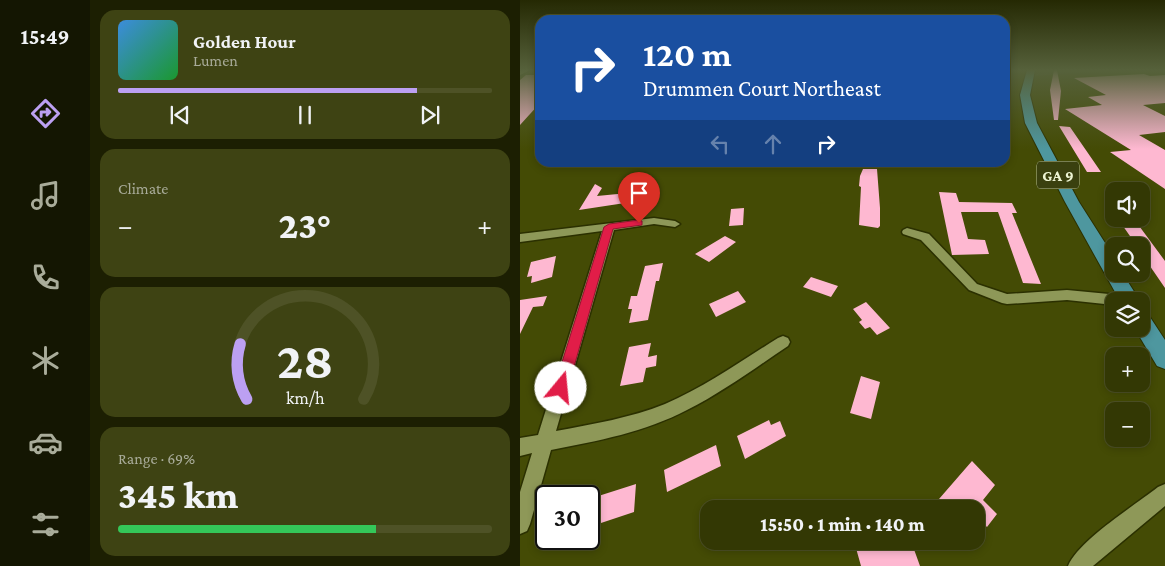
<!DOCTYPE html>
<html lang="en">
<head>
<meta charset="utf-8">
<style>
	body { margin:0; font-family:"Crimson Pro",serif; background:#3e4313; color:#f1f3f6; height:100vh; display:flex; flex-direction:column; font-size:19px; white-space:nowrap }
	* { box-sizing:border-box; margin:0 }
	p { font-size:16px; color:#a9ac9a }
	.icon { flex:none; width:28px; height:28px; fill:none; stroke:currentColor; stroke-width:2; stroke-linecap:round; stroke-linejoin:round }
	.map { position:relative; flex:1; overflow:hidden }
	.panel { display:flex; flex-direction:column; gap:10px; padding:10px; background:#1c1f02; width:430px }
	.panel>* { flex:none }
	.hud { position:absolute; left:15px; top:15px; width:475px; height:152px; border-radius:15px; box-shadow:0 2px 8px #0003,0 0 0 1px #4e5226; background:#1a4fa0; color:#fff; overflow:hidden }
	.buttons { position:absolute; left:585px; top:182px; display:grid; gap:10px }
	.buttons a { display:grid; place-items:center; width:45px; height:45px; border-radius:10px; background:#333804; box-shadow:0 2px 8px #0003,0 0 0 1px #4e5226; font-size:25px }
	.speed { position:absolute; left:15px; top:485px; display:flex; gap:10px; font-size:25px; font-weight:700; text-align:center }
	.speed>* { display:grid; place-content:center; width:65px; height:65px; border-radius:50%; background:#333804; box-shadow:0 2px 8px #0003,0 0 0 1px #4e5226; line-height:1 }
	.speed .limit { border:2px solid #111; border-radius:8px; background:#fff; color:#111 }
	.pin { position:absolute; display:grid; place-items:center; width:42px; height:42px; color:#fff; margin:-51px -21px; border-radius:50% 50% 50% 0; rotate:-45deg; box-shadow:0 0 5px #0007 }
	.pin .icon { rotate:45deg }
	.me { position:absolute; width:55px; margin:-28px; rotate:17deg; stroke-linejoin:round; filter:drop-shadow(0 0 4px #0008) }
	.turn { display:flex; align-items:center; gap:18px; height:105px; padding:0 25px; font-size:22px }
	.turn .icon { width:65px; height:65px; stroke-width:2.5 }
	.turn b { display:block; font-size:35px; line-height:42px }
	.lanes { display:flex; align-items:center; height:48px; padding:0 25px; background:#0003; justify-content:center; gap:25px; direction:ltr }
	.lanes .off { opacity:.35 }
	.big { font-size:38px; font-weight:800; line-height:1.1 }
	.panel .widget { flex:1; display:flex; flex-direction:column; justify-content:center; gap:8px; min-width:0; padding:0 18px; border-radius:15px; background:#3e4313 }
	.panel .dial { align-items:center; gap:0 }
	.dial svg { height:130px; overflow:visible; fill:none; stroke:#4e5226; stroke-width:7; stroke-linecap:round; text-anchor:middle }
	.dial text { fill:#f1f3f6; stroke:none }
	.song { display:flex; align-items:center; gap:15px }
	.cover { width:60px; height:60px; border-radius:8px; background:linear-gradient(135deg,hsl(210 70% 55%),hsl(130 70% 35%)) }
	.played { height:5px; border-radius:2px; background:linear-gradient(90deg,#bca0f2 80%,#4e5226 80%) }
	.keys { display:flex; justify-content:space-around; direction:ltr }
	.heat { display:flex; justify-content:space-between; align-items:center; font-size:28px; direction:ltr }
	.charge { height:8px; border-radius:4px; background:linear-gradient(90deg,#34c759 69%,#4e5226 0) }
	.trip { position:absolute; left:180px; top:500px; width:285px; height:50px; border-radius:15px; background:#333804; box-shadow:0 2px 8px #0003,0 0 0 1px #4e5226; font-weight:800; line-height:50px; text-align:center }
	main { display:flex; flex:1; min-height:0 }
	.tab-bar { display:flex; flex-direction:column; width:90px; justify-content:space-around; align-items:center; background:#141602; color:#a9ac9a }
	.tab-bar .icon { width:35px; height:35px }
	.tab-bar .active { color:#bca0f2 }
	.tab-bar b { font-size:22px; color:#f1f3f6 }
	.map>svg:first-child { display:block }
	.built { fill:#4a511a }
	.building { fill:#feb8d1 }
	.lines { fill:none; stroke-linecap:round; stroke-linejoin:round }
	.minor-casing { stroke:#2b3000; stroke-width:3 }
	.primary-casing { stroke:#2b3000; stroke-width:2 }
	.minor { fill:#8e9858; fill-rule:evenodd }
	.primary { fill:#4e979f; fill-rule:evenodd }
	.route { fill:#e11d48; stroke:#92132f }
	.labels { text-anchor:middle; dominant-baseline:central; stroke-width:5; stroke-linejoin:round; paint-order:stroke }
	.shield { fill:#3a400f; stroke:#b7be98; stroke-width:1 }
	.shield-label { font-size:16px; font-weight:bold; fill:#edf4d3 }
</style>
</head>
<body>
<main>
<nav class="tab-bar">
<b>15:49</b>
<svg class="icon active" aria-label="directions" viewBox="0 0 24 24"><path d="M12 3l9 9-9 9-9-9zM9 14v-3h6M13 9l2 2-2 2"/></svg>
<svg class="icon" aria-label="music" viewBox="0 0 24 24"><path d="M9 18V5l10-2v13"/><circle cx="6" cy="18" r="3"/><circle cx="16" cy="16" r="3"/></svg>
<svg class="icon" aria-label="phone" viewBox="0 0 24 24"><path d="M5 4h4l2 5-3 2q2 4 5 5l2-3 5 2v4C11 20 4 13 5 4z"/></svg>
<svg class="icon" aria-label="climate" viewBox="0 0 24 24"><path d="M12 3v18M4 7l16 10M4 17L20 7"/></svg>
<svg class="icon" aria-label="car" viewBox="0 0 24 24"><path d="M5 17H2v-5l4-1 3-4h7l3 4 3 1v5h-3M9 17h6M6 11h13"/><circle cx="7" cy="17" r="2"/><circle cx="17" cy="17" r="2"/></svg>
<svg class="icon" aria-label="filters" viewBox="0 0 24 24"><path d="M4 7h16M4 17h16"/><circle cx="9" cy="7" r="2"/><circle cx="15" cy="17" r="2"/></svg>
</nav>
<section class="panel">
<div class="widget">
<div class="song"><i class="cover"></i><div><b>Golden Hour</b><p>Lumen</p></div></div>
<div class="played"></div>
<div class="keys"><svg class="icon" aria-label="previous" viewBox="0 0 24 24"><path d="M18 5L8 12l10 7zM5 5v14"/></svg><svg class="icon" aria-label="pause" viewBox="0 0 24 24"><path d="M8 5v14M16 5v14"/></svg><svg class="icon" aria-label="next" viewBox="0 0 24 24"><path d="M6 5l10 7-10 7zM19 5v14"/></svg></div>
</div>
<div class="widget"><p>Climate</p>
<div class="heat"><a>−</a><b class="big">23°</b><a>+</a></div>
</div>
<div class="widget dial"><svg viewBox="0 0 100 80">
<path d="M14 69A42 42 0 1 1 86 69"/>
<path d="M14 69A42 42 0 0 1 10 35" stroke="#bca0f2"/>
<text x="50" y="56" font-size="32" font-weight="700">28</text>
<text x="50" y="72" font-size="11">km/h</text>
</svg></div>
<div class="widget"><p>Range · 69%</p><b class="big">345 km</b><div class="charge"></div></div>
</section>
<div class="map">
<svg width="645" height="566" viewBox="0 0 645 566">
	<rect width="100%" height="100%" fill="#444b05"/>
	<path class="built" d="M512,70H603L511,76Z"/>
	<path class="building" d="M534,70H537L541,91L538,120H534L530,90Z
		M624,74L630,76L645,75V103L623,105L645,116V132L619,135L645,150V189L590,152L611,150L545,109L582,105L568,97L586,95L554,78Z
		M6,75H20V103L0,125V80Z
		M539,126L550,127L581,172H567Z
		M343,169H357L360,208V226L358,228L339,225L341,187L339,186L340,176Z
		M75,184L82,188L77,196L108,193L105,203L59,210Z
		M419,192L436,193L439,202L492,203L497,213H492L521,284L503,283L478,212H441L448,239L465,240L469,254L432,255Z
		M224,208L223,225L209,226L211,209Z
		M598,219H614L645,261V288L621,253V246H617Z
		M205,236L216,242L189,262L175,254Z
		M36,256L32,277L11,283L12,276L7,277L11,262Z
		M143,263L139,281H136L128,320L109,323L112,309H108L111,296H117L125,266Z
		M291,277L318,286L311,297L283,287Z
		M218,291L226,302L196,317L189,304Z
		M27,296L23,306L13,307L0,334V300Z
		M346,302L370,328L357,335L350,327L345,329L339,322L342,320L333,309Z
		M131,343L128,357L137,355L136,366L126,368L123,382L100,386L109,347Z
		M341,376L360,382L351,419L330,413Z
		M249,420L251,425L260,421L266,436L225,459L217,436Z
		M196,445L201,466L147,492L144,470Z
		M452,461L475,485L463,500L477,514L467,527L456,516V509H428L419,499Z
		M116,484L114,512L69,527V499Z
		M334,541H391L400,566H341Z"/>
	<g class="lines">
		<defs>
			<path id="minor" d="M3,70H10L0,75V71Z
				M134,218L155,221L160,224L155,227L134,224L94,230L36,431C73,424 110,418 145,404C185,387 221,361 258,338L263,336L268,338L270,342L268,346C235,368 203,392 167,410C125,432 78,441 31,450L10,524L7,531L0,534V492L12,453L0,456V438L18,435L82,231L0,242V234Z
				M387,228L409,234L457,284L487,294L547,290L610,296L615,297L617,301H594V305L547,300L487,304L482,303L449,290L401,240L383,234L382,232L383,230Z
				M645,484V506L573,566H548C559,540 614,506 638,487Z"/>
			<path id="primary" d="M507,70H515L510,95L517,123L559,202L594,257V274H603L620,301H600L545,202L505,123L500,95Z
				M621,312L628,314L645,340V369L637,366L615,329H621Z"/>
		</defs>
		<use href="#minor" class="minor-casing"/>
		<use href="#primary" class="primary-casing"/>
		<use href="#minor" class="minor"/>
		<use href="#primary" class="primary"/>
	</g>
	<linearGradient id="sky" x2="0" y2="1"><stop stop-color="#252903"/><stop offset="0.47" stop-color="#56613b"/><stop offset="1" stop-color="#56613b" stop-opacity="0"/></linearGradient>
	<rect width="645" height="149" fill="url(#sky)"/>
	<path class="route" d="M119,220L122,221V225L93,229L48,388L46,393L41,395L36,393L34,388L84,227L89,224Z"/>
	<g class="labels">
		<rect class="shield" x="517" y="161.5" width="42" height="27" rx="4"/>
		<g class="shield-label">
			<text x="538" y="175">GA 9</text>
		</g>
	</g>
</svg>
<div class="buttons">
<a><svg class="icon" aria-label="sound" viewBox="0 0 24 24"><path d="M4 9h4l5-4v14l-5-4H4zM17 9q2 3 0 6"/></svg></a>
<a><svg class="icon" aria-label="search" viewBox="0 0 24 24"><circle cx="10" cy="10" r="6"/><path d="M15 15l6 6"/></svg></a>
<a><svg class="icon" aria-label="layers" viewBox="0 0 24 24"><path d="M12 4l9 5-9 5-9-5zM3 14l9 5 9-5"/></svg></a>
<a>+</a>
<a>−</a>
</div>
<div class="speed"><div class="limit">30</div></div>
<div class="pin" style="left:119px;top:223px;background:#d93025"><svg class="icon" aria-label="arrive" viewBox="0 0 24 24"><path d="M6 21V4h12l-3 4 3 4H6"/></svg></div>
<svg class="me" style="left:41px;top:388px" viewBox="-20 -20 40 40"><circle r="19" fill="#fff"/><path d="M0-13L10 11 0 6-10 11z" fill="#e11d48"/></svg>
<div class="trip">15:50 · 1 min · 140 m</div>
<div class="hud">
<div class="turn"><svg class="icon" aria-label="right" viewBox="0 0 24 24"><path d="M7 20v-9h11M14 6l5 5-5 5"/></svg><div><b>120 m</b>Drummen Court Northeast</div></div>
<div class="lanes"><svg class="icon off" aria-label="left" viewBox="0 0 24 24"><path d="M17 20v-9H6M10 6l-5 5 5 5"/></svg><svg class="icon off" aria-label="ahead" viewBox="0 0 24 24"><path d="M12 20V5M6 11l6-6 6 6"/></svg><svg class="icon" aria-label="right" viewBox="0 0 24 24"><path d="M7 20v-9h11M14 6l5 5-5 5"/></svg></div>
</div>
</div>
</main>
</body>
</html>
